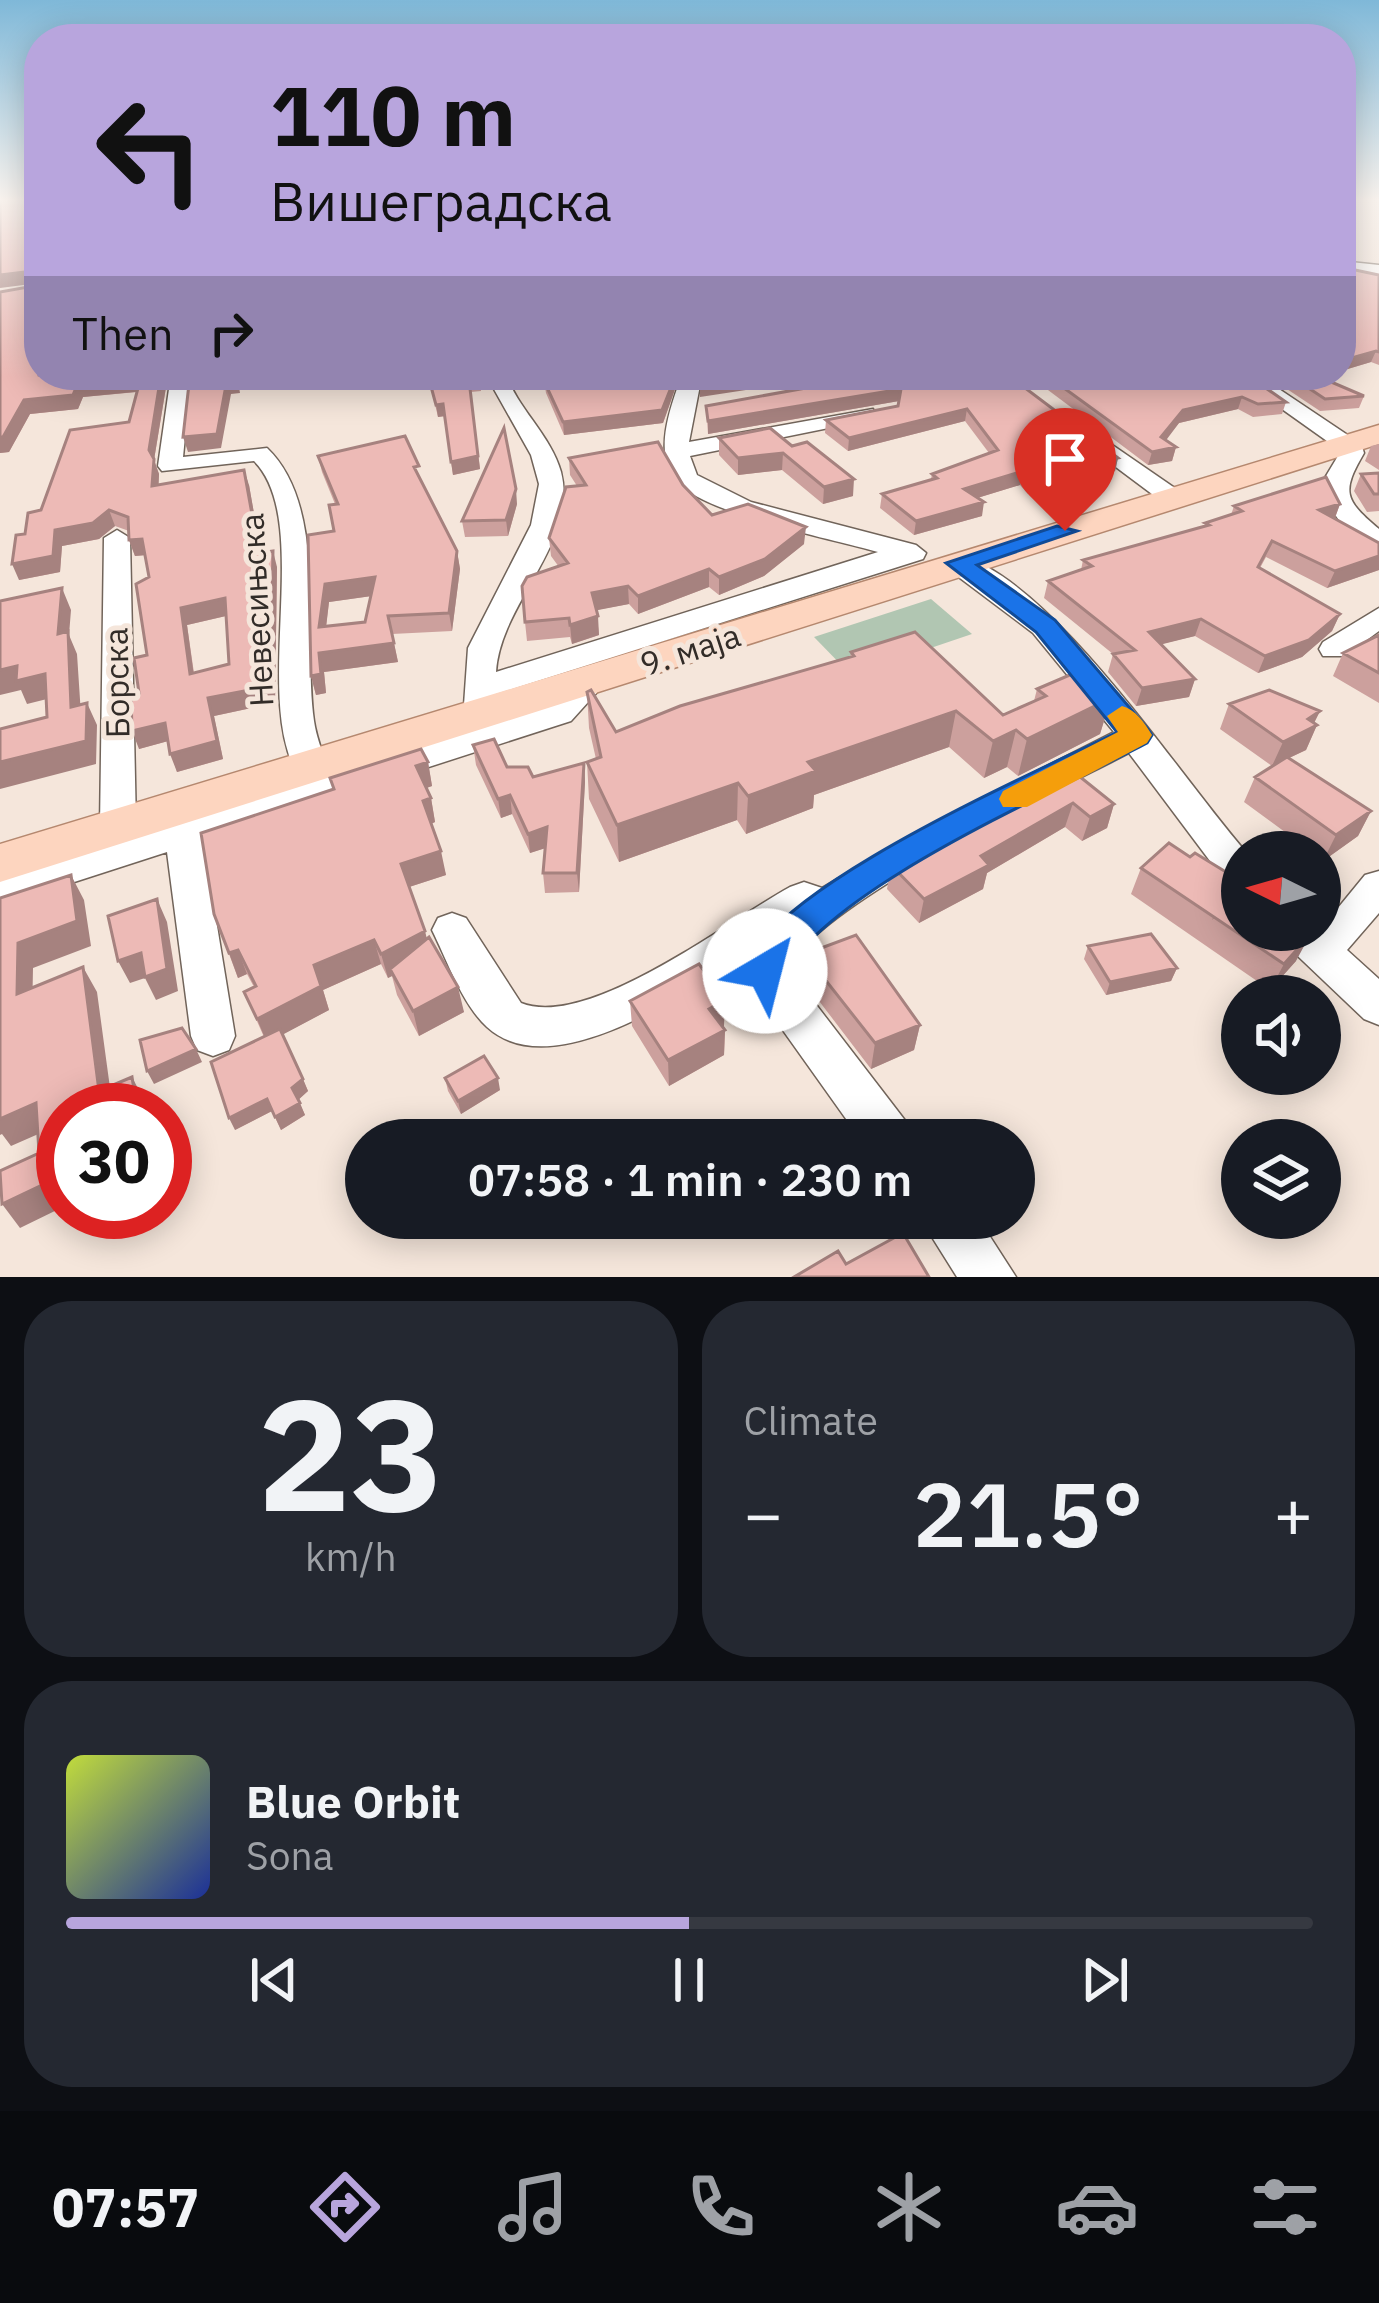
<!DOCTYPE html>
<html lang="en">
<head>
<meta charset="utf-8">
<style>
	body { margin:0; font-family:"IBM Plex Sans",sans-serif; background:#242831; color:#f1f3f6; height:100vh; display:flex; flex-direction:column; font-size:45px; white-space:nowrap }
	* { box-sizing:border-box; margin:0 }
	p { font-size:39px; color:#9ea1a6 }
	.icon { flex:none; width:66px; height:66px; fill:none; stroke:currentColor; stroke-width:2; stroke-linecap:round; stroke-linejoin:round }
	.map { position:relative; height:1277px; overflow:hidden }
	.sheet { display:flex; flex-direction:column; gap:24px; padding:24px; background:#0d0f14; flex:1 }
	.sheet>* { flex:none }
	.banner { position:absolute; left:24px; top:24px; width:1332px; height:366px; border-radius:48px; box-shadow:0 6px 30px #0003; background:#b8a5dd; color:#111; overflow:hidden }
	.needle { width:78px; rotate:275deg }
	.tools { position:absolute; left:1221px; top:831px; display:grid; gap:24px }
	.tools a { display:grid; place-items:center; width:120px; height:120px; border-radius:50%; background:#171b24; box-shadow:0 6px 30px #0003; font-size:60px }
	.speed { position:absolute; left:36px; top:1083px; display:flex; gap:24px; font-size:60px; font-weight:700; text-align:center }
	.speed>* { display:grid; place-content:center; width:156px; height:156px; border-radius:50%; background:#171b24; box-shadow:0 6px 30px #0003; line-height:1 }
	.speed .limit { border:18px solid #d22; background:#fff; color:#111 }
	.pin { position:absolute; display:grid; place-items:center; width:102px; height:102px; color:#fff; margin:-123px -51px; border-radius:50% 50% 50% 0; rotate:-45deg; box-shadow:0 0 12px #0007 }
	.pin .icon { rotate:45deg }
	.me { position:absolute; width:132px; margin:-66px; rotate:37deg; stroke-linejoin:round; filter:drop-shadow(0 0 9px #0008) }
	.turn { display:flex; align-items:center; gap:42px; height:252px; padding:0 48px; font-size:54px }
	.turn .icon { width:156px; height:156px; stroke-width:2.5 }
	.turn b { display:block; font-size:84px; line-height:102px }
	.then { display:flex; align-items:center; height:114px; padding:0 48px; background:#0003; gap:24px; font-size:45px }
	.big { font-size:90px; font-weight:600; line-height:1.1 }
	.sheet .widget { flex:1; display:flex; flex-direction:column; justify-content:center; gap:18px; min-width:0; padding:0 42px; border-radius:48px; background:#242831 }
	.sheet .dial { align-items:center; gap:0 }
	.dial b { font-size:156px; line-height:1 }
	.song { display:flex; align-items:center; gap:36px }
	.cover { width:144px; height:144px; border-radius:18px; background:linear-gradient(135deg,hsl(70 70% 55%),hsl(230 70% 35%)) }
	.played { height:12px; border-radius:6px; background:linear-gradient(90deg,#b8a5dd 50%,#363941 50%) }
	.keys { display:flex; justify-content:space-around; direction:ltr }
	.heat { display:flex; justify-content:space-between; align-items:center; font-size:66px; direction:ltr }
	.sheet .tiles { flex:1; display:grid; gap:24px; grid-template-columns:1fr 1fr }
	.widget:last-child { grid-column:span 2 }
	.trip { position:absolute; left:345px; top:1119px; width:690px; height:120px; border-radius:60px; background:#171b24; box-shadow:0 6px 30px #0003; font-weight:600; line-height:120px; text-align:center }
	.tabs { display:flex; height:192px; justify-content:space-around; align-items:center; background:#090b0e; color:#9ea1a6 }
	.tabs .icon { width:84px; height:84px }
	.tabs .active { color:#b8a5dd }
	.tabs b { font-size:54px; color:#f1f3f6 }
	.map>svg:first-child { display:block }
	.green { fill:#b1c6b2 }
	.lines { fill:none; stroke-linecap:round; stroke-linejoin:round }
	.minor-casing { stroke:#71645a; stroke-width:3 }
	.major-casing { stroke:#b5886f; stroke-width:3 }
	.minor { fill:#fff; fill-rule:evenodd }
	.major { fill:#fdd5bf; fill-rule:evenodd }
	.wall { fill:#cca09d; fill-rule:evenodd }
	.shaded-wall { fill:#a6827f }
	.building { fill:#edbab6; stroke:#a6827f; stroke-width:3; fill-rule:evenodd }
	.route { fill:#1a73e8; stroke:#114b97; stroke-width:3 }
	.slow { fill:#f59e0b }
	.labels { text-anchor:middle; dominant-baseline:central; stroke-width:10; stroke-linejoin:round; paint-order:stroke }
	.street-label { font-size:33px; fill:#322c28; stroke:#f5e6db }
</style>
</head>
<body>
<div class="map">
<svg width="1379" height="1277" viewBox="0 0 1379 1277">
	<rect width="100%" height="100%" fill="#f5e6db"/>
	<path class="green" d="M931,599L972,634L851,675L814,637Z"/>
	<g class="lines">
		<defs>
			<path id="minor" d="M1341,261L1379,265V275L1341,271Z
				M171,375H191L183,457L267,448C330,508 302,641 314,721C316,736 322,751 327,766L322,775H298C251,696 314,521 254,461L162,471L158,466Z
				M486,375H506C519,410 551,436 561,472C579,543 500,603 496,672L878,552C833,539 705,514 677,482C652,455 671,405 682,375H702L689,442L873,409V419L690,456L697,475L751,502L916,545L926,553L923,559L496,694L491,712H469L464,705L468,648L531,525L539,484L531,455Z
				M1234,375H1258L1361,444L1364,453C1342,491 1343,499 1379,529V550C1352,542 1324,509 1323,481L1341,451Z
				M1089,429L1182,493V503H1164L1081,441L1078,436Z
				M117,530L130,538L136,827L132,834L164,825L168,807L181,803L194,807L198,814L547,705L581,673H603L608,680L571,721L203,840L235,1036L229,1050L213,1056L197,1050L191,1036L167,852L0,906V876L115,840L105,837L100,827L104,538Z
				M958,555C1052,578 1180,777 1246,852L1242,889L1228,885L1129,753C1056,791 821,902 788,968L907,1123L914,1140H861L750,984L744,971L757,947C697,985 555,1089 487,1027C462,1004 447,960 432,930L438,918L452,913L466,918L521,1003C589,1030 729,920 790,887L804,882L822,888L915,833L1114,732L1033,633L948,569L944,563Z
				M1379,608V631L1345,656H1323L1319,649L1323,642Z
				M1379,871V913L1347,950L1379,979V1025L1364,1019L1283,942L1277,930H1320L1365,875Z
				M920,1218H978L1016,1277H957Z"/>
			<path id="major" d="M1379,425V444L0,882V844Z"/>
		</defs>
		<use href="#minor" class="minor-casing"/>
		<use href="#major" class="major-casing"/>
		<use href="#minor" class="minor"/>
		<use href="#major" class="major"/>
	</g>
	<path class="wall" d="M1341,267L1379,275V365L1371,362L1341,371Z
		M39,285V375H168L154,460L159,474L158,485H249L261,553L277,567L275,703L214,716L223,759L177,772L168,741L139,749V693L147,655L149,577L145,555L135,556L129,540V531L115,526L99,539L62,546L60,572L19,580L25,534L41,510L129,422L137,392L83,397L78,409L30,414L9,452L0,453V292ZM226,616L229,664L194,673L187,625Z
		M480,375L481,391L471,392L480,469L453,475L445,416L438,417L429,379Z
		M591,375H680L663,423L564,435L546,393L544,381Z
		M864,375L1118,458L1115,471L1111,472L1110,478L1055,484L1053,491L1028,494L1020,485L977,498L982,516L914,535L880,508L882,494L931,479L932,474L989,453L965,421L848,451L825,433L826,420L898,406L899,401L708,434L706,406L861,378Z
		M1028,375H1247L1286,402L1282,414L1253,417L1238,409L1179,423L1165,440L1176,447L1172,461L1148,465Z
		M1266,375H1329L1321,377L1364,396L1359,408L1320,411Z
		M770,428L853,496L823,504L782,470L738,475L719,455V438Z
		M1379,444V470L1365,461L1371,446Z
		M318,456L421,481L457,551L460,569L452,631L392,634L398,662L324,672L326,693L316,695L311,676L334,531L335,504L322,472ZM371,596L365,622L326,626L329,602Z
		M569,458L683,485L712,515L804,544L764,576L719,595L709,587L638,614L629,604L596,610L599,635L572,644L570,637L527,641L525,622L559,567L551,556L549,538L577,486L570,475Z
		M1379,473V511L1367,512L1354,491L1361,474Z
		M517,504L508,536L465,537L462,521Z
		M1340,504L1335,518L1379,543V570L1327,588L1266,557L1260,568L1340,614L1332,631L1302,657L1258,673L1195,636L1161,644L1195,679L1189,697L1136,706L1108,672L1113,654L1044,598L1048,581L1081,570L1083,560L1204,527L1205,523L1231,515L1234,506Z
		M1379,635V703L1333,676L1343,653Z
		M851,652L1003,715L1034,701L1037,689L1111,698L1100,734L1018,776L1007,767L984,778L949,747L814,795L813,808L746,834L737,820L619,862L589,799L587,762L596,759L589,728L587,692L616,732L850,657Z
		M1229,704L1320,711L1314,723L1317,725L1306,750L1289,758L1371,811L1358,836L1323,861L1320,858V852H1312L1244,802L1255,777L1272,766L1220,729Z
		M473,745L507,767L533,777L584,763L585,782L579,892L545,893L543,873L545,848L530,853L512,814L501,818L476,765Z
		M428,762L432,786L426,788L431,798L435,822L431,824L446,875L409,887L427,939L464,1012L419,1036L397,995L392,976L388,978L381,964L323,990L329,1010L283,1034L308,1091L298,1100L305,1115L281,1130L272,1111L235,1130L264,1037L244,992L254,987L247,974L238,978L214,914Z
		M1007,800L1114,804L1107,828L1082,841L1065,827L987,873L983,889L919,923L887,889L891,865L957,834L1005,807Z
		M1141,868L1230,899L1296,961L1270,990L1131,894Z
		M1088,946L1177,968L1171,981L1106,995L1084,959Z
		M805,954L920,1025L914,1050L871,1069L803,980Z
		M630,1001L724,1026L722,1027L725,1030L724,1055L669,1086L632,1026Z
		M445,1078L500,1090L461,1114L448,1091Z"/>
	<path class="shaded-wall" d="M34,271L39,283L0,288V275Z
		M1376,351L1371,362L1341,371V361Z
		M161,375H168L154,460L159,474L158,502L152,486L149,450Z
		M237,375L240,393L231,394L221,448L188,452L183,437L227,380Z
		M676,375H680L663,423L564,435L563,422Z
		M766,375H843L700,397V385Z
		M141,377L145,391L83,397L78,409L30,414L9,452L0,453V437L24,400L78,383Z
		M469,380L480,469L453,475L451,462Z
		M901,389L899,401L708,434V421Z
		M1242,397L1238,409L1179,423L1158,451L1161,437L1183,410Z
		M443,404L445,416L438,417L436,405Z
		M967,409L965,421L848,451L849,438Z
		M1176,447L1172,461L1148,465L1152,452Z
		M783,453L782,470L738,475V458Z
		M1118,458L1115,471L1111,472L1113,465L1107,460Z
		M244,470L249,485L264,570L259,553Z
		M1023,471L1020,485L961,503L964,489Z
		M854,479L853,496L823,504L824,487Z
		M516,489L517,504L508,536L506,520Z
		M984,502L982,516L914,535L916,521Z
		M1340,504L1334,520L1319,510Z
		M109,510L115,526L99,539L62,546L60,572L19,580L12,564L55,530Z
		M806,527L804,544L764,576L719,595V577Z
		M142,539L147,555L135,556L129,540Z
		M273,551L277,567L275,703L214,716L223,759L177,772L170,754L208,698L270,686Z
		M457,551L460,569L452,631L449,613Z
		M1379,556V570L1327,588L1335,571Z
		M709,569V587L638,614V596Z
		M375,577L379,595L329,602L324,645L319,627L325,584Z
		M628,586L629,604L593,611L592,593Z
		M62,588L71,610L69,635L77,654L82,730L71,707L58,634Z
		M225,598L230,615L187,625L196,691L190,674L181,608Z
		M1340,614L1332,631L1302,657L1258,673L1265,656Z
		M598,616L599,635L572,644L570,625Z
		M1201,619L1195,636L1143,649L1149,632Z
		M394,643L398,662L324,672L326,693L316,695L311,676L319,653Z
		M17,666L45,674L55,697L27,704L21,690L0,695V670Z
		M1195,679L1189,697L1136,706L1142,688Z
		M1111,698L1100,734L1018,776L1027,739Z
		M87,703L97,725L96,764L0,789V762Z
		M956,711L949,747L814,795L813,808L746,834L748,796L808,762Z
		M1320,711L1312,727L1317,725L1306,750L1272,766L1283,742L1308,719Z
		M165,723L172,740L139,749L132,731Z
		M1016,730L1007,767L984,778L993,741Z
		M428,762L432,786L421,790L416,766Z
		M584,763L585,782L579,892L577,873Z
		M738,783L737,820L619,862L617,825Z
		M510,795L512,814L501,818L498,799Z
		M431,798L435,822L428,825L423,801Z
		M1073,803L1065,827L987,873L983,889L919,923L924,899L981,856Z
		M1114,804L1107,828L1082,841L1090,817Z
		M1371,811L1358,836L1323,861L1336,835Z
		M547,827L549,847L530,853L528,834Z
		M441,851L446,875L406,888L401,864Z
		M71,875L84,900L91,946L33,968L32,1019L17,994L18,943Z
		M1239,880L1227,906L1212,920L1224,895Z
		M157,899L167,922L178,991L156,1000L145,978L130,983L118,961Z
		M425,931L431,956L390,969L392,976L388,978L381,954Z
		M1310,935L1296,961L1270,990L1284,964Z
		M374,940L381,964L323,990L329,1010L267,1043L257,1019L314,965Z
		M238,950L247,974L238,978L229,953Z
		M83,967L97,992L113,1110L99,1091Z
		M1177,968L1171,981L1106,995L1110,982Z
		M458,987L464,1012L419,1036L413,1011Z
		M725,1000L724,1026L709,1034V1009Z
		M920,1025L914,1050L871,1069L875,1043Z
		M725,1030L724,1055L669,1086L668,1060Z
		M196,1049L202,1062L154,1084L147,1071Z
		M132,1077L145,1102L147,1110H137Z
		M498,1078L500,1090L461,1114L458,1101Z
		M303,1079L308,1091L297,1101L292,1088Z
		M267,1099L272,1111L235,1130L229,1118Z
		M36,1103L52,1128L11,1146L2,1134L0,1135V1117Z
		M300,1103L305,1115L281,1130L275,1117Z
		M63,1175V1207L20,1228L2,1204Z"/>
	<path class="building" d="M0,198H39V284L34,271L0,275Z
		M1341,267L1379,275V352L1376,351L1341,361Z
		M39,285V359H36L39,375H161L149,450L154,459L152,486L244,470L259,553L273,551L270,686L208,698L217,741L170,754L165,723L132,731L131,695L139,693L134,658L147,655L136,584L149,577L142,539L129,540L128,517L109,510L93,523L55,530L53,556L12,564L16,535L25,534L28,513L41,510L70,430L129,422L141,377L78,383L73,395L24,400L3,437H0V292ZM225,598L229,664L190,674L181,608Z
		M190,375H236L237,379L227,380L217,434L183,437Z
		M454,375H479V379L469,380L478,456L451,462L443,404L436,405L429,379L454,377Z
		M591,375H676L662,410L563,422L544,381Z
		M703,375H766L700,385Z
		M864,375H1008L1118,458L1107,460L1113,465L1050,471L1056,478L1030,480L1023,471L964,489L984,502L916,521L882,494L937,478L932,474L998,450L967,409L849,438L826,420L898,406L901,389L708,421L706,406L861,378Z
		M1046,375H1247L1286,402L1258,404L1242,397L1183,410L1161,437L1176,447L1152,452Z
		M1289,375H1315L1364,396L1325,399Z
		M504,428L516,489L506,520L462,521Z
		M770,428L792,446L807,442L854,479L824,487L783,453L738,458L719,438Z
		M405,436L419,466L414,467L457,551L449,613L388,616L394,643L319,653L321,674L311,676L308,535L334,531L329,505L338,504L318,456ZM375,577L365,622L319,627L325,584Z
		M658,442L683,485L712,515L748,504L806,527L765,559L719,577L709,569L638,596L628,586L592,593L598,616L570,625L569,618L525,622L522,586L527,577L568,563L549,538L566,487L586,485L569,458Z
		M1379,473V494H1374L1361,474Z
		M1326,477L1340,504L1319,510L1379,543V556L1335,571L1272,541L1258,567L1340,614L1309,640L1265,656L1201,619L1149,632L1195,679L1142,688L1113,654L1135,650L1048,581L1092,566L1083,560L1209,525L1205,523L1242,511L1234,506Z
		M62,588L58,634L68,631L71,707L87,703L86,741L0,762V729L47,717L45,674L16,681L17,666L0,670V601Z
		M915,632L1003,715L1046,696L1037,689L1072,674L1111,698L1027,739L1016,730L993,741L956,711L808,762L816,771L748,796L738,783L617,825L587,762L601,757L587,692L591,690L616,732L680,706L854,656L851,652Z
		M1379,635V673L1343,653Z
		M1269,690L1320,711L1308,719L1317,725L1283,742L1229,704Z
		M494,739L507,767H528L533,777L584,763L577,873H543L547,827L528,834L510,795L498,799L473,745Z
		M421,749L428,762L416,766L431,798L423,801L441,851L401,864L425,931L381,954L374,940L314,965L321,986L257,1019L244,992L256,986L238,950L229,953L214,914L201,833L334,789L330,778Z
		M1287,757L1371,811L1336,835L1255,777Z
		M1069,768L1114,804L1090,817L1073,803L981,856L989,865L924,899L891,865L957,834L1012,804L1007,800Z
		M1169,843L1190,857L1195,853L1239,880L1224,895L1242,906V930H1304L1310,935L1284,964L1141,868Z
		M71,875L77,921L18,943L17,994L83,967L99,1091L132,1077L137,1110H63V1175L2,1204L0,1171L39,1153L36,1103L0,1119V898Z
		M157,899L167,969L145,977L141,953L118,961L108,916Z
		M1151,934L1177,968L1110,982L1088,946Z
		M856,935L920,1025L875,1043L805,954Z
		M429,937L458,987L413,1011L390,969Z
		M699,964L725,1000L709,1009L725,1030L668,1060L630,1001Z
		M182,1028L196,1049L147,1071L140,1040Z
		M280,1029L303,1079L292,1088L300,1103L275,1117L267,1099L229,1118L211,1062Z
		M484,1056L498,1078L458,1101L445,1078Z
		M903,1233L929,1277H794L838,1251L846,1264Z"/>
	<linearGradient id="sky" x2="0" y2="1"><stop stop-color="#7fb8d8"/><stop offset="0.53" stop-color="#faf4ef"/><stop offset="1" stop-color="#faf4ef" stop-opacity="0"/></linearGradient>
	<rect width="1379" height="377" fill="url(#sky)"/>
	<path class="route" d="M1057,526L1077,531L977,565L1055,620L1147,728L1152,735L1147,743C1051,794 824,889 779,982L765,987L751,982L746,971C765,889 1038,772 1117,732L1036,632L946,563Z"/>
	<path class="slow" d="M1122,706C1136,710 1144,722 1152,735L1147,743L1027,807H1003L999,799L1003,791L1118,732L1107,716Z"/>
	<g class="labels">
		<g class="street-label">
			<text transform="translate(256 610) rotate(-93)">Невесињска</text>
			<text transform="translate(690 649) rotate(-18)">9. маја</text>
			<text transform="translate(116 683) rotate(-91)">Борска</text>
		</g>
	</g>
</svg>
<div class="tools">
<a><svg class="needle" viewBox="-14 -14 28 28"><path d="M0-13l5 13h-10z" fill="#e53935"/><path d="M0 13l5-13h-10z" fill="#9ea1a6"/></svg></a>
<a><svg class="icon" aria-label="sound" viewBox="0 0 24 24"><path d="M4 9h4l5-4v14l-5-4H4zM17 9q2 3 0 6"/></svg></a>
<a><svg class="icon" aria-label="layers" viewBox="0 0 24 24"><path d="M12 4l9 5-9 5-9-5zM3 14l9 5 9-5"/></svg></a>
</div>
<div class="speed"><div class="limit">30</div></div>
<div class="pin" style="left:1065px;top:531px;background:#d93025"><svg class="icon" aria-label="arrive" viewBox="0 0 24 24"><path d="M6 21V4h12l-3 4 3 4H6"/></svg></div>
<svg class="me" style="left:765px;top:971px" viewBox="-20 -20 40 40"><circle r="19" fill="#fff"/><path d="M0-13L10 11 0 6-10 11z" fill="#1a73e8"/></svg>
<div class="trip">07:58 · 1 min · 230 m</div>
<div class="banner">
<div class="turn"><svg class="icon" aria-label="left" viewBox="0 0 24 24"><path d="M17 20v-9H6M10 6l-5 5 5 5"/></svg><div><b>110 m</b>Вишеградска</div></div>
<div class="then">Then<svg class="icon" aria-label="right" viewBox="0 0 24 24"><path d="M7 20v-9h11M14 6l5 5-5 5"/></svg></div>
</div>
</div>
<section class="sheet">
<div class="tiles">
<div class="widget dial"><b>23</b><p>km/h</p></div>
<div class="widget"><p>Climate</p>
<div class="heat"><a>−</a><b class="big">21.5°</b><a>+</a></div>
</div>
<div class="widget">
<div class="song"><i class="cover"></i><div><b>Blue Orbit</b><p>Sona</p></div></div>
<div class="played"></div>
<div class="keys"><svg class="icon" aria-label="previous" viewBox="0 0 24 24"><path d="M18 5L8 12l10 7zM5 5v14"/></svg><svg class="icon" aria-label="pause" viewBox="0 0 24 24"><path d="M8 5v14M16 5v14"/></svg><svg class="icon" aria-label="next" viewBox="0 0 24 24"><path d="M6 5l10 7-10 7zM19 5v14"/></svg></div>
</div>
</div>
</section>
<nav class="tabs">
<b>07:57</b>
<svg class="icon active" aria-label="directions" viewBox="0 0 24 24"><path d="M12 3l9 9-9 9-9-9zM9 14v-3h6M13 9l2 2-2 2"/></svg>
<svg class="icon" aria-label="music" viewBox="0 0 24 24"><path d="M9 18V5l10-2v13"/><circle cx="6" cy="18" r="3"/><circle cx="16" cy="16" r="3"/></svg>
<svg class="icon" aria-label="phone" viewBox="0 0 24 24"><path d="M5 4h4l2 5-3 2q2 4 5 5l2-3 5 2v4C11 20 4 13 5 4z"/></svg>
<svg class="icon" aria-label="climate" viewBox="0 0 24 24"><path d="M12 3v18M4 7l16 10M4 17L20 7"/></svg>
<svg class="icon" aria-label="car" viewBox="0 0 24 24"><path d="M5 17H2v-5l4-1 3-4h7l3 4 3 1v5h-3M9 17h6M6 11h13"/><circle cx="7" cy="17" r="2"/><circle cx="17" cy="17" r="2"/></svg>
<svg class="icon" aria-label="filters" viewBox="0 0 24 24"><path d="M4 7h16M4 17h16"/><circle cx="9" cy="7" r="2"/><circle cx="15" cy="17" r="2"/></svg>
</nav>
</body>
</html>
